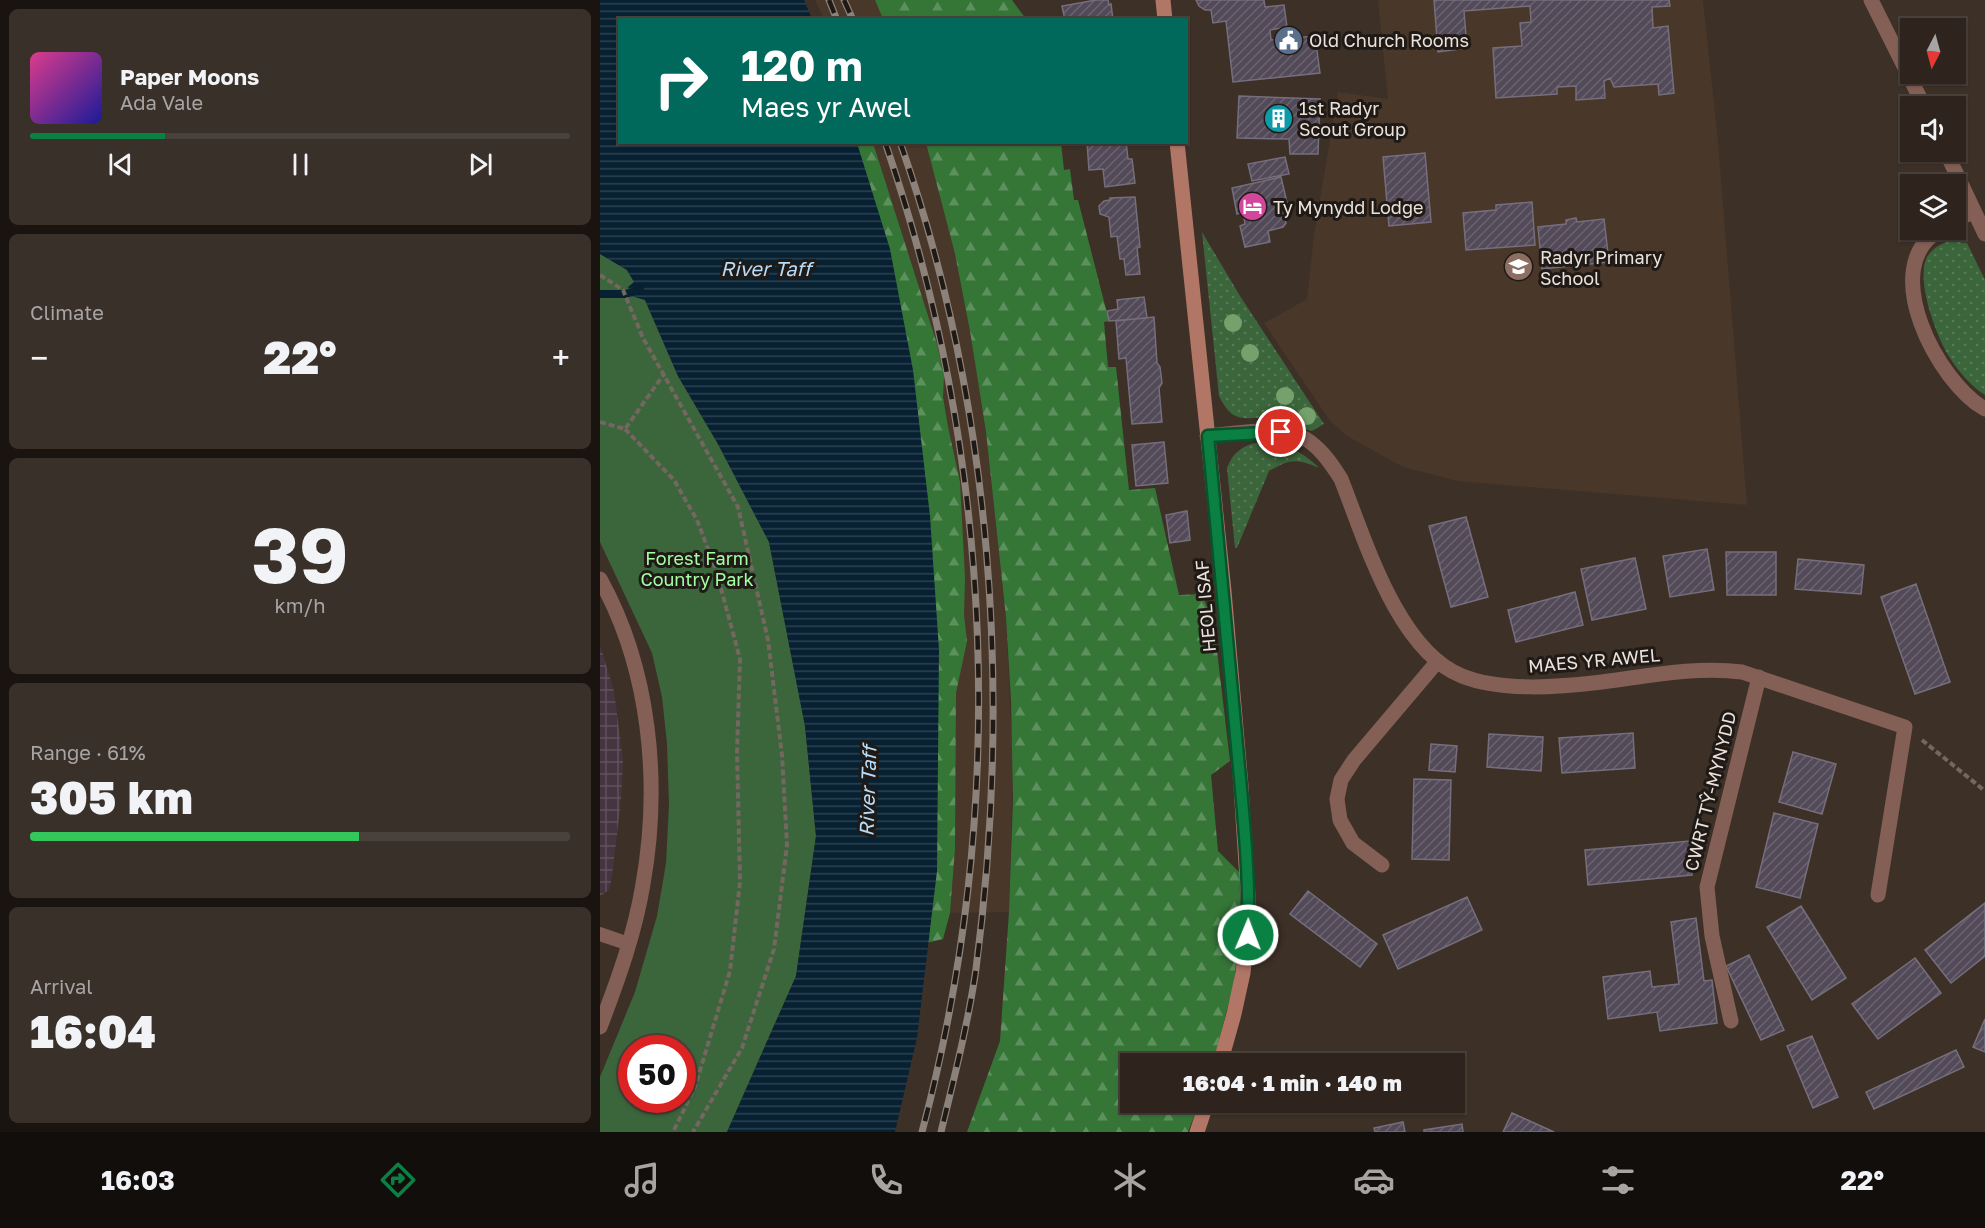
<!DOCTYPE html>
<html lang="en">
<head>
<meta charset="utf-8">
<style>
	body { margin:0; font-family:"Golos Text",sans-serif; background:#3a302a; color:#f1f3f6; height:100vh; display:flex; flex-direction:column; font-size:22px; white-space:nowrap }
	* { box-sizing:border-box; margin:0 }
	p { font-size:20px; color:#a7a4a4 }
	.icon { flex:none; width:33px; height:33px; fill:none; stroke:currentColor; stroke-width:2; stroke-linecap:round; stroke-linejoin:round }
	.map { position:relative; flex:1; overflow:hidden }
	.side { display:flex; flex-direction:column; gap:9px; padding:9px; background:#191410; width:600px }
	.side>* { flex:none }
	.top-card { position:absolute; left:18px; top:18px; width:570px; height:126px; border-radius:0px; box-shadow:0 2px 4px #0004,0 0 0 2px #49413b; background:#00695c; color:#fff; overflow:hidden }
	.needle { width:39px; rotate:186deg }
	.fabs { position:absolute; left:1300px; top:18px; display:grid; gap:12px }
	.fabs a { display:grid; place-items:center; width:66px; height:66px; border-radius:0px; background:#2e241d; box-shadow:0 2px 4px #0004,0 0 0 2px #49413b; font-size:30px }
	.speed { position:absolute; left:18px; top:1035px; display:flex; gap:12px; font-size:30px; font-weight:700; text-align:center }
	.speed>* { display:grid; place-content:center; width:78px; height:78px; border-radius:50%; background:#2e241d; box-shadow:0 2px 4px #0004,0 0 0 2px #49413b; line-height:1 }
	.speed .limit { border:9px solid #d22; background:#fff; color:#111 }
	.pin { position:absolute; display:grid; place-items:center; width:51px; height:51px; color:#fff; margin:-26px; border:3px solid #fff; border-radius:50%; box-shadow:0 2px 6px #0007 }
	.me { position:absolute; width:66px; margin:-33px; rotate:1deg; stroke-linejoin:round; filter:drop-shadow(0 0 4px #0008) }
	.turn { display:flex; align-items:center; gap:21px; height:126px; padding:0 24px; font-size:27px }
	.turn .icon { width:78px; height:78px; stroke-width:2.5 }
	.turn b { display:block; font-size:42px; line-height:51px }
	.big { font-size:45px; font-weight:800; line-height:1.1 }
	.side .widget { flex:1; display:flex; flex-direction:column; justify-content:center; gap:9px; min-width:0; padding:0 21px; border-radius:9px; background:#3a302a }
	.side .dial { align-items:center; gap:0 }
	.dial b { font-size:78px; line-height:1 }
	.song { display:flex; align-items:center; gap:18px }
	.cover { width:72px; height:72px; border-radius:9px; background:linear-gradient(135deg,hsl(330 70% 55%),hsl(240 70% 35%)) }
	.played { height:6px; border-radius:3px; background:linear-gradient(90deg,#0b8043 25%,#49413b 25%) }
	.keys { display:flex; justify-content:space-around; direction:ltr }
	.heat { display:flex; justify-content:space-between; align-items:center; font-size:33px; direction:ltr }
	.charge { height:9px; border-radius:4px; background:linear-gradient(90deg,#34c759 61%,#49413b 0) }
	.trip { position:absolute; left:520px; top:1053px; width:345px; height:60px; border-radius:0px; background:#2e241d; box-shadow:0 2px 4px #0004,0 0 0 2px #49413b; font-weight:800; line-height:60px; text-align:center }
	.menu { display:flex; height:96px; justify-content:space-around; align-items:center; background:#120e0c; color:#a7a4a4 }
	.menu .icon { width:42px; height:42px }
	.menu .active { color:#0b8043 }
	.menu b { font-size:27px; color:#f1f3f6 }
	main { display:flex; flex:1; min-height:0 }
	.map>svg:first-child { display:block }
	.built { fill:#493729 }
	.industrial { fill:url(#industrial-grid) }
	.grass { fill:url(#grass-dots) }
	.forest { fill:url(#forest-firs) }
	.park { fill:#3b653b; fill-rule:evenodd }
	.water { fill:url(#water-rules) }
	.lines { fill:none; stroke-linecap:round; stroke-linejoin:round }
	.stream { stroke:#072133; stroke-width:8 }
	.building { fill:url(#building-hatch); stroke:#766e7d; stroke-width:1.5 }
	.path { stroke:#73675f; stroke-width:4; stroke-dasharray:6 3; stroke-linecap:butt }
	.lane { stroke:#845f55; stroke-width:14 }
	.street { stroke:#845f55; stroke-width:15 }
	.secondary { stroke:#b17666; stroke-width:15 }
	.rail-casing { stroke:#8d827a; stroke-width:7 }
	.rail { stroke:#1f1a15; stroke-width:4.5; stroke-dasharray:14; stroke-linecap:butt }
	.tree { fill:#76a16c }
	.route-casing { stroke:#07532c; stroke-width:15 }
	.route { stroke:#0b8043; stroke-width:10 }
	.labels { text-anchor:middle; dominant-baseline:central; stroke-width:6; stroke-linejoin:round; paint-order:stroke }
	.poi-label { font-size:18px; fill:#ebe2dc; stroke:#1f1a15; text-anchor:start }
	.park-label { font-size:18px; fill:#a5fda4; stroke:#1f1a15 }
	.street-label { font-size:18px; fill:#ebe2dc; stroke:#1f1a15 }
	.water-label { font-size:20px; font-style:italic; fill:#b6dcfb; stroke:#1f1a15 }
</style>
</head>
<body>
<main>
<section class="side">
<div class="widget">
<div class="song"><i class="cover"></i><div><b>Paper Moons</b><p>Ada Vale</p></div></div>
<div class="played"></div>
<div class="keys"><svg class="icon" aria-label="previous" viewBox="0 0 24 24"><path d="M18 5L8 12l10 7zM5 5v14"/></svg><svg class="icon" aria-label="pause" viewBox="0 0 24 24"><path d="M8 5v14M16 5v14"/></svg><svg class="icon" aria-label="next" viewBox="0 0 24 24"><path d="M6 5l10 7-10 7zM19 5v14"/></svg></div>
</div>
<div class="widget"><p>Climate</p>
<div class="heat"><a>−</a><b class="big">22°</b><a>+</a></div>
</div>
<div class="widget dial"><b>39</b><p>km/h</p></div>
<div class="widget"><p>Range · 61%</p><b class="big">305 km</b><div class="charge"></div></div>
<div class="widget"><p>Arrival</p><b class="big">16:04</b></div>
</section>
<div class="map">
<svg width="1385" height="1132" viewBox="0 0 1385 1132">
	<defs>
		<pattern id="industrial-grid" width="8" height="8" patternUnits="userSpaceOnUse" patternTransform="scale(1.5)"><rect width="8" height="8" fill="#453541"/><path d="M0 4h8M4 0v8" fill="none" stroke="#60525c"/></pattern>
		<pattern id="grass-dots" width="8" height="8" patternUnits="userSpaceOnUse" patternTransform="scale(1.5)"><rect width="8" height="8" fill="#3b653b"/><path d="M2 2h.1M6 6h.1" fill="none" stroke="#587b57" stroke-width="1.8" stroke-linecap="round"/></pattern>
		<pattern id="forest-firs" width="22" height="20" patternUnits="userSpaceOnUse" patternTransform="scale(1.5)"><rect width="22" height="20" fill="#357637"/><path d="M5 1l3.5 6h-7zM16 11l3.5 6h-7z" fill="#5c905d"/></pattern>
		<pattern id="water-rules" width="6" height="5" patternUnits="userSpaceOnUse" patternTransform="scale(1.5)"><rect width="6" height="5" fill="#072133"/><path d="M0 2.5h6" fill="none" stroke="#2b4150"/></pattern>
		<pattern id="building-hatch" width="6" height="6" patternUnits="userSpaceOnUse" patternTransform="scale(1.5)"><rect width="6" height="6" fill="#524a58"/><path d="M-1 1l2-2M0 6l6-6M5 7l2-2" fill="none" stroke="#6b646f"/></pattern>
	</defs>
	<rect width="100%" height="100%" fill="#3d3027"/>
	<path class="built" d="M215,0H275L283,19H224Z
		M778,0H1103L1118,142L1147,505L858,481L803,467L747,436L730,421L664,323L707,299L714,235L738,92L788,99Z
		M266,143H326L355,254L370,331L386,432L406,617L413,767L409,912L350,913L355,849Z"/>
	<path class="industrial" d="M0,645L14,691L23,761L21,800L12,876L9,890L0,896Z"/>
	<path class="grass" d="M602,232L640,296L724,424L712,431C700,429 689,421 676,419C648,414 635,429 619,396Z
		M1349,241L1367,243L1385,280V395C1372,387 1358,371 1350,358C1337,338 1315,280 1327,257C1332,249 1340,244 1349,241Z
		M660,442C685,444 701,450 719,468C697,458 690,459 669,471L637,548H635L627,468C633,452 643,445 660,442Z"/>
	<path class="forest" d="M275,0H412L426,19H283Z
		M248,143H273L337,344L344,376L343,397L348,427L360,482L365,578L364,615L367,641L356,693L355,849L350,913L343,939L318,945Z
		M326,143H461L464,170L470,169L474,200H478L509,321L504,322L508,367H516L529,490L555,488L579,595L602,594L614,625L630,761L611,775L618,851L639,872L641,914L634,983L613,1063L531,1064V1102L599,1103L588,1132H367L400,1041L409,912L413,799L411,701L406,617L386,432L370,331L355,254Z"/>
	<path class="park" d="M0,254L27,270L45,300L78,376L118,444L169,542L205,726L216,836L196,976L127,1132H0V1077L35,992L57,916L66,863L69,805L67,744L62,697L52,653L0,542ZM32,1048H82V1100H32Z"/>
	<path class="water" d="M0,0H204L212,19L20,20V142L257,143L290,249L313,370L330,516L339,650L337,871L317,1038L295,1132H127L196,976L216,836L205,726L169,542L118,444L78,376L45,300L31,296L28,287L34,282L27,270L0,254Z"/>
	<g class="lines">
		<path class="stream" d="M0,294H25L40,290"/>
	</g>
	<path class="building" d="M496,0H508L509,5L511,4L513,20H465L462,6Z
		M596,0H664L665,7L684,5L687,27L670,30L671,40L715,36L720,73L633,82L626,21L613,23L611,10H605L599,6Z
		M834,0H1069L1070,6L1052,7L1053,28L1068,26L1074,93L1059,95L1058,84L1014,87L1010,78L1004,81L1005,98L976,100V86L957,87V94L896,98L893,48L922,46L920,23L931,22L930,6L864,11L867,48L838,52Z
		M639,96L720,99L718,154H690L689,139L637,138Z
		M487,142H526L528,159H532L535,183L505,187L503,169L489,170Z
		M825,153L831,222L789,226L783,157Z
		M685,157L689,174L652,181L648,164Z
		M681,177L688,207L678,209L683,213L686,223L683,227L668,231L670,242L645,247L640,226L645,224L643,212L637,214L632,188Z
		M535,197L540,247L537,248L540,274L526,275L524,259H520L517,236L511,237L509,217L500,214L499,206L504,201L510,200V198Z
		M932,202L935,245L866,250L863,213L896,210V205Z
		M976,218L977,222L1004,219L1009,262L942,269L938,227L966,224V220Z
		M544,297L547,318L509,321L507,311L518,309L517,300Z
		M554,317L557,363L560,367L562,383L559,388L562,422L532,424L526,358L519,359L516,321Z
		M564,442L568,483L536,486L532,445Z
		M587,511L590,540L570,543L566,515Z
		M866,517L888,597L851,607L829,526Z
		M1107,549L1114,590L1070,597L1063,556Z
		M1126,552H1176V595H1127Z
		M1035,558L1046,609L992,620L981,569Z
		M1198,559L1264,565L1261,594L1195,589Z
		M1316,584L1350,682L1315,694L1281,597Z
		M975,592L983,625L916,642L908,610Z
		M1033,733L1035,768L962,773L959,738Z
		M889,734L943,737L941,771L887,767Z
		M831,744L857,746L855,772L829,770Z
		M1193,752L1236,764L1222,814L1179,802Z
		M814,779L851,780L849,860L812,859Z
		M1174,813L1218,824L1200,898L1156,887Z
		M1090,841L1092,875L988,885L985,850Z
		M708,891L777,944L760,967L690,914Z
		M867,897L882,930L798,969L783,935Z
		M1385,903V956L1351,983L1325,950Z
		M1201,906L1246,978L1212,1000L1167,927Z
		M1096,918L1104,981L1112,980L1117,1023L1060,1031L1057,1012L1008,1019L1003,977L1050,971L1052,987L1079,984L1071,922Z
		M1149,955L1184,1030L1161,1040L1126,966Z
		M1315,958L1341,993L1278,1039L1252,1004Z
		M1385,1019V1052L1373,1047Z
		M1212,1036L1238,1097L1213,1108L1187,1046Z
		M1356,1050L1364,1067L1274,1109L1266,1092Z
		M912,1113L954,1132H903Z
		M803,1122L805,1132H775L774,1128Z
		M862,1124L863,1132H824V1130Z"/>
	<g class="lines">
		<path class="path" d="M0,275L23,290L43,338L138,507L168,640L182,755L187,845L174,949L142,1048L93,1132
			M0,422L25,429L64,374
			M25,429L74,480L97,520L116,570L140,659L137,752L140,882L130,971L95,1087L73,1132
			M1322,740L1385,791"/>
		<path class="lane" d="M0,934L29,944"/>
		<path class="street" d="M1271,0L1324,106
			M1346,152L1385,234
			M1356,220L1374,211
			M1340,230C1276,266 1338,383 1385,409
			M607,436C633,434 676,425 700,436C718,444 731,463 741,479C765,539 797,650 862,676C902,692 960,687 1002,682C1048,676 1096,666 1142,672L1305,727L1278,895
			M0,579C50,669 61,782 43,884C35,933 18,980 0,1027
			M782,865L753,843L740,820L737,799L741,780L754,760L837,662
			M1131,1021L1112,936L1107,887L1159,677"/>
		<path class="secondary" d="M563,0L565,20
			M577,142L624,591L641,786L649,911L643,973L634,1014L620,1064
			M597,1132L607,1102"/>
		<defs>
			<path id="rail" d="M229,0L237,20
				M244,0L253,20
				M285,142C395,462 409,806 322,1132
				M300,142C393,406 412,693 376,969C368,1024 354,1078 341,1132"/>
		</defs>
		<use href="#rail" class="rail-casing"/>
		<use href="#rail" class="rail"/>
	</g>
	<g class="tree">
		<circle cx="633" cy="323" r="9"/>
		<circle cx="650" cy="353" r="9"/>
		<circle cx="685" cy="396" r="9"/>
		<circle cx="707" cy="416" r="9"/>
	</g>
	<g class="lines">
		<defs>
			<path id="route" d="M648,935C650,869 642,802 636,735C627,636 618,536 608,436L681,432"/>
		</defs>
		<use href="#route" class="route-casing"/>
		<use href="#route" class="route"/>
	</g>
	<defs>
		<symbol id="civic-disc" viewBox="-11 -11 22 22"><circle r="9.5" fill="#5c6f8a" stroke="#1f1a15"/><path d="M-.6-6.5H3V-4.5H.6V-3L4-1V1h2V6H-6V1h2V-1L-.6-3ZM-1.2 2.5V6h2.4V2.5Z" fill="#fff"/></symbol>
		<symbol id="building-disc" viewBox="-11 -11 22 22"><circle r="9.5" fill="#0f9aa8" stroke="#1f1a15"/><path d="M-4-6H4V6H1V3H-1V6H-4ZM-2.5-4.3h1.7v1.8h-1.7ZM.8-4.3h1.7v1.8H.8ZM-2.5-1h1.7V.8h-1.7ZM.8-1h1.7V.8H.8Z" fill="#fff"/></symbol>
		<symbol id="hotel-disc" viewBox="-11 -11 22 22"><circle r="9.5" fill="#d1479c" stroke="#1f1a15"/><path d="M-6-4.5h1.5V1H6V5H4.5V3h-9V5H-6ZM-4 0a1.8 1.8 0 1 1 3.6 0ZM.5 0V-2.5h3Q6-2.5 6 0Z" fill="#fff"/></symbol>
		<symbol id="school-disc" viewBox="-11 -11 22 22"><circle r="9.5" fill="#8d6e63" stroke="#1f1a15"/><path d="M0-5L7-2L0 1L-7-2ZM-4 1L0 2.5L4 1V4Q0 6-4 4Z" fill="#fff"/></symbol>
	</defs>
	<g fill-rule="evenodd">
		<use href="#civic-disc" x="672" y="24" width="33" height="33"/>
		<use href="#building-disc" x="662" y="102" width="33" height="33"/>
		<use href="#hotel-disc" x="636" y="190" width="33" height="33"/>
		<use href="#school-disc" x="902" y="250" width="33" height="33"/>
	</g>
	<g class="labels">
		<g class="poi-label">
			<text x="709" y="40">Old Church Rooms</text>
			<text x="699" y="108">1st Radyr<tspan x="699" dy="21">Scout Group</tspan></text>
			<text x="673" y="207">Ty Mynydd Lodge</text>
			<text x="940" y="257">Radyr Primary<tspan x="940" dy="21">School</tspan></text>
		</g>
		<g class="park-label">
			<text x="97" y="558">Forest Farm<tspan x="97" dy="21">Country Park</tspan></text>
		</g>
		<g class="street-label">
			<text transform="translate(605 606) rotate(-95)">HEOL ISAF</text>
			<text transform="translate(994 660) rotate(-5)">MAES YR AWEL</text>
			<text transform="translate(1110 791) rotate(-76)">CWRT TŶ-MYNYDD</text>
		</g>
		<g class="water-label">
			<text x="166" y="268">River Taff</text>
			<text transform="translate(267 791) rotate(-88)">River Taff</text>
		</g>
	</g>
</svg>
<div class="fabs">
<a><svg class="needle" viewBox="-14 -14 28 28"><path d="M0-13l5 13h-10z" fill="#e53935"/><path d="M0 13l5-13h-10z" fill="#a7a4a4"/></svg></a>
<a><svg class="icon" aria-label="sound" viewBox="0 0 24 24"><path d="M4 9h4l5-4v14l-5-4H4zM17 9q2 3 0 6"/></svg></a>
<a><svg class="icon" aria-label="layers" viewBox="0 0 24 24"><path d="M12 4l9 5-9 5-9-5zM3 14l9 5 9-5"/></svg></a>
</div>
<div class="speed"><div class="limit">50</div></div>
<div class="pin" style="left:681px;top:432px;background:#d93025"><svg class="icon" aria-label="arrive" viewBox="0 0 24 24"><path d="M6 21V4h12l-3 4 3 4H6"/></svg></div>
<svg class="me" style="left:648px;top:935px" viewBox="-20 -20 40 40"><circle r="17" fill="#0b8043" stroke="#fff" stroke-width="3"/><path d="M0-11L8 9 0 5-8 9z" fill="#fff"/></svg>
<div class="trip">16:04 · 1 min · 140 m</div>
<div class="top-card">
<div class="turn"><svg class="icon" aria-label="right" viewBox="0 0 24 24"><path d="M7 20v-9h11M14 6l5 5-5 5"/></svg><div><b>120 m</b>Maes yr Awel</div></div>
</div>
</div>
</main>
<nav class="menu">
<b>16:03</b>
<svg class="icon active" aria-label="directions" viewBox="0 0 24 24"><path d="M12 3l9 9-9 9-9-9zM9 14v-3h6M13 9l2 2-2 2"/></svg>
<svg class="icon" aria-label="music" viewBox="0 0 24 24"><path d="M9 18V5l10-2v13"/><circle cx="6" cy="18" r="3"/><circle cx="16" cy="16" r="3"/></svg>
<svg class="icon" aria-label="phone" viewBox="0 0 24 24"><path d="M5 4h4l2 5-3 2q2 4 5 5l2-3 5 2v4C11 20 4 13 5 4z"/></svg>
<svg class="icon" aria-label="climate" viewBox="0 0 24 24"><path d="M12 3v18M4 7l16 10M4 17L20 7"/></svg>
<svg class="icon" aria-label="car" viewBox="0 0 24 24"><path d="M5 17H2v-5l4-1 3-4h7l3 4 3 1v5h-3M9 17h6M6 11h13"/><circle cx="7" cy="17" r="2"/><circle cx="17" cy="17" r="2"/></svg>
<svg class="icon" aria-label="filters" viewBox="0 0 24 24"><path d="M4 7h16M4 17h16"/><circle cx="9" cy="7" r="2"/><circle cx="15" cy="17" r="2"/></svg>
<b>22°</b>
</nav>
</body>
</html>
